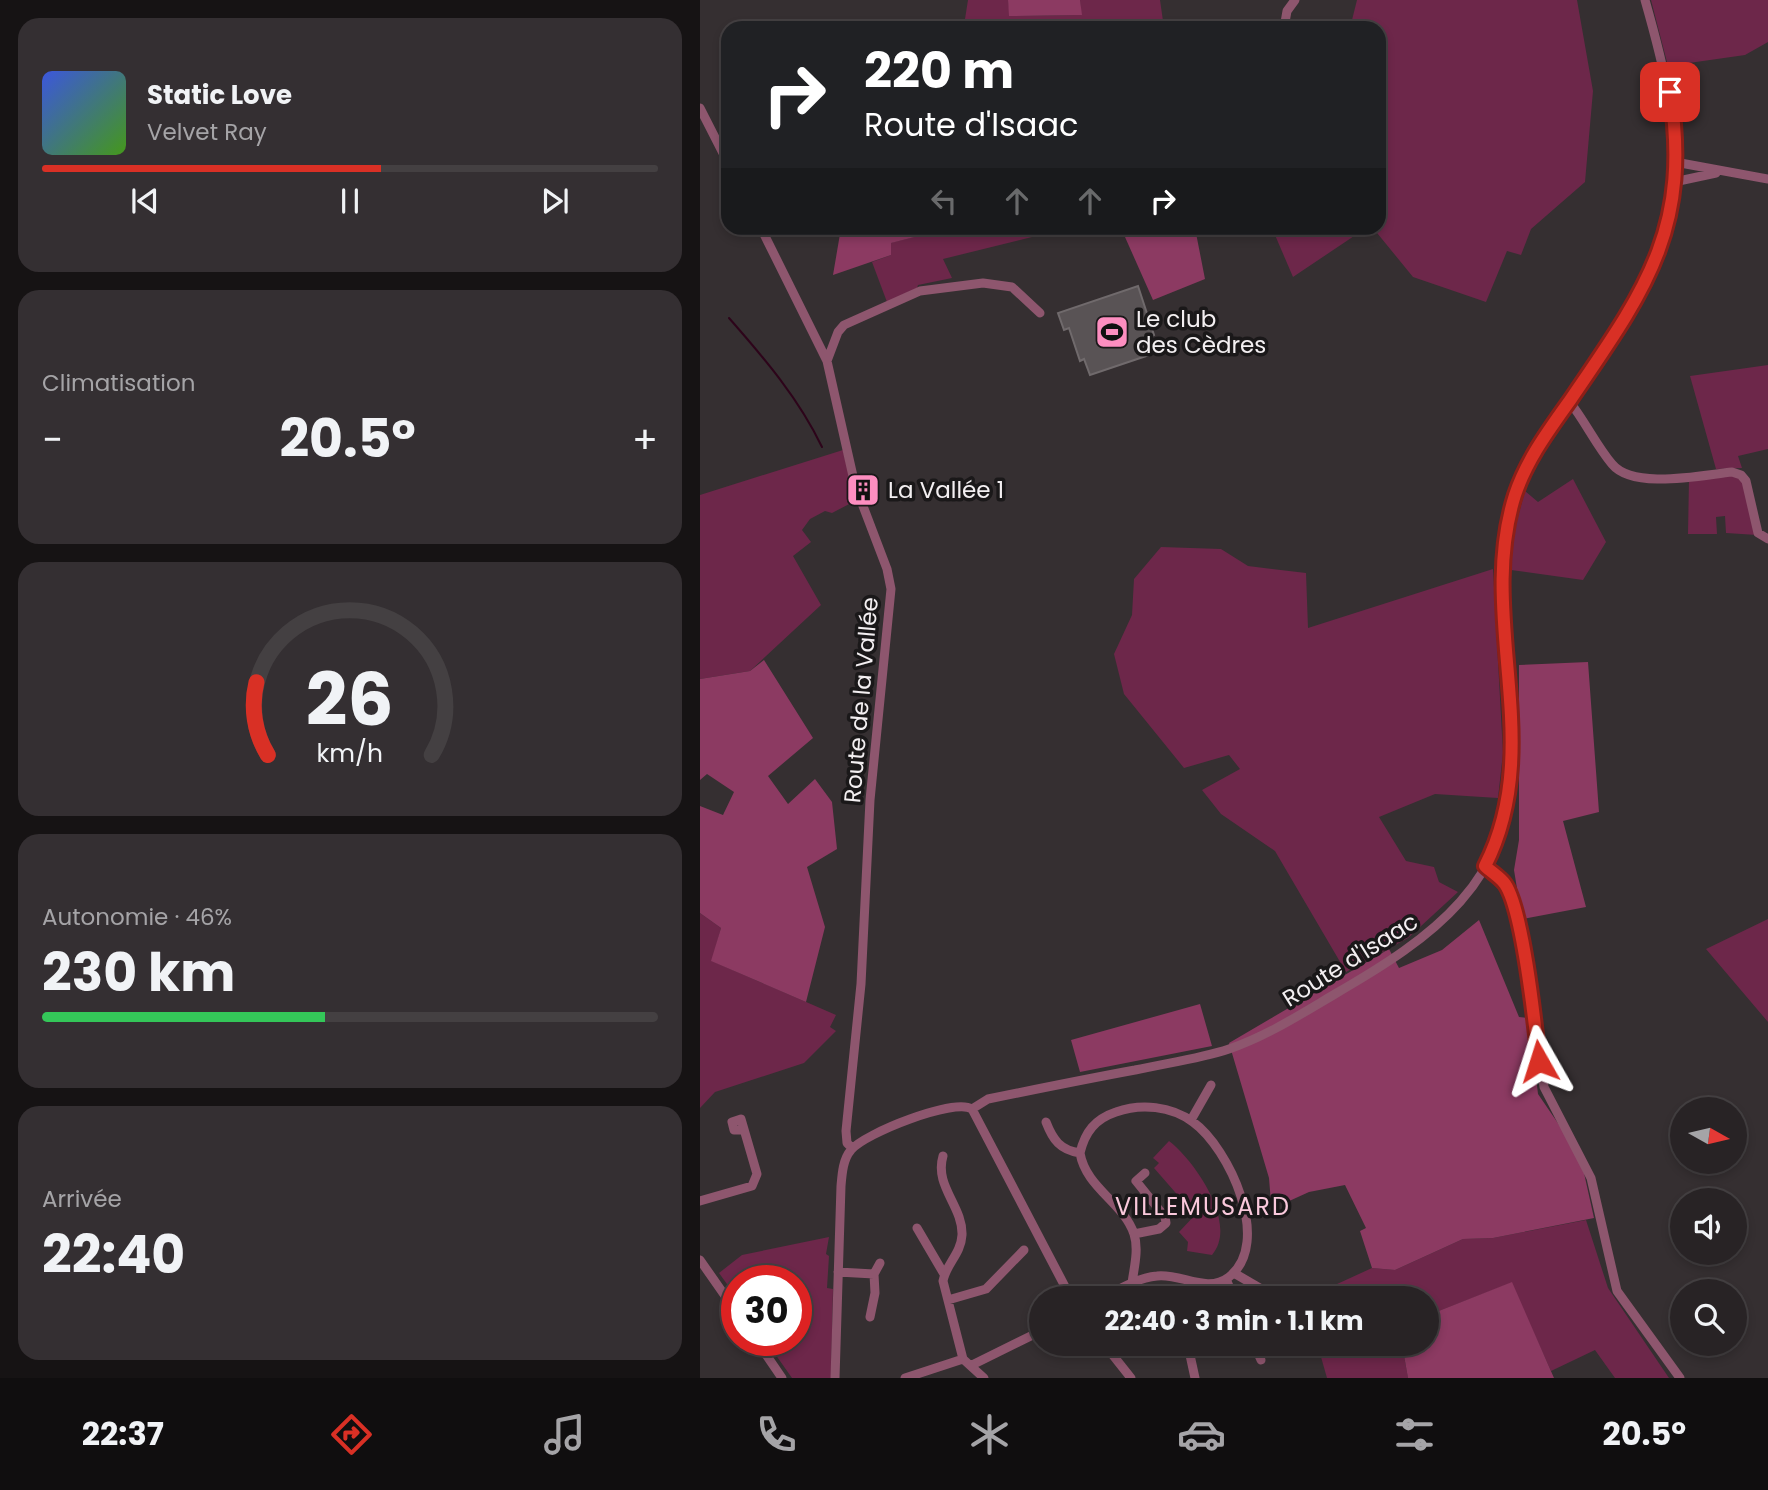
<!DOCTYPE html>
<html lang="fr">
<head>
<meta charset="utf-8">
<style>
	body { margin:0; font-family:Poppins,sans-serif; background:#342f32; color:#f1f3f6; height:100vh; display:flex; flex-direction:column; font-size:26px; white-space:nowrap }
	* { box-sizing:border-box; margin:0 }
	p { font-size:23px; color:#a5a4a7 }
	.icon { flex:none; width:38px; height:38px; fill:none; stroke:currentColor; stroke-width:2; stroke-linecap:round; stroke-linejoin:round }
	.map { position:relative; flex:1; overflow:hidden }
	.panel { display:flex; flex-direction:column; gap:18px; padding:18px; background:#161314; width:700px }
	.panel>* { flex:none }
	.banner { position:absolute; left:21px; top:21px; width:665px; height:214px; border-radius:21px; box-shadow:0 4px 10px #0003,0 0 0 2px #444042; background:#202124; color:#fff; overflow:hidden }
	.needle { width:46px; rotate:98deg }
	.controls { position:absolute; left:970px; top:1097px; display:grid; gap:14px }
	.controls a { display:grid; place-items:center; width:77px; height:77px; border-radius:50%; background:#282325; box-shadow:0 4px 10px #0003,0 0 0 2px #444042; font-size:35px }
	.speed { position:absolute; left:21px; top:1265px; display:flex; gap:14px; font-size:35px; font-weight:700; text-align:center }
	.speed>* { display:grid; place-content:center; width:91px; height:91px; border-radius:50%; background:#282325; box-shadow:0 4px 10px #0003,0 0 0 2px #444042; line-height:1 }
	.speed .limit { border:10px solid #d22; background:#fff; color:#111 }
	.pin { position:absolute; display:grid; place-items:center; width:60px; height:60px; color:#fff; margin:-30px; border-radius:14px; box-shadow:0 4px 10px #0006 }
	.me { position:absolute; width:77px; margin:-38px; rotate:354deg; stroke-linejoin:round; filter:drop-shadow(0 0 5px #0008) }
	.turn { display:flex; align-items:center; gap:24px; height:147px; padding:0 28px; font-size:32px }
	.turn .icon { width:91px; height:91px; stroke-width:2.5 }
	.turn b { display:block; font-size:49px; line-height:60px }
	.lanes { display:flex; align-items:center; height:66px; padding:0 28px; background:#0003; justify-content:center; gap:35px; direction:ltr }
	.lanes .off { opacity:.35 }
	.big { font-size:52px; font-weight:700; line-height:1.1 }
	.panel .tile { flex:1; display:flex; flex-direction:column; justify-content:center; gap:10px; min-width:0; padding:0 24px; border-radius:21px; background:#342f32 }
	.panel .dial { align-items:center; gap:0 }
	.dial svg { height:182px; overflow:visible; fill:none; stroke:#444042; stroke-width:7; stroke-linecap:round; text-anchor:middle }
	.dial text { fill:#f1f3f6; stroke:none }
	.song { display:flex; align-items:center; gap:21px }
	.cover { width:84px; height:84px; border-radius:10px; background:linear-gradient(135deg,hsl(230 70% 55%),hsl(100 70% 35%)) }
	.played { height:7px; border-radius:4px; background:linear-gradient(90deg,#d93025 55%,#444042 55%) }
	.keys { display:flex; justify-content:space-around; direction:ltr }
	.heat { display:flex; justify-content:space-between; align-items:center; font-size:38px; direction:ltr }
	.charge { height:10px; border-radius:5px; background:linear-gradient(90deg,#34c759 46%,#444042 0) }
	.trip { position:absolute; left:329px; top:1286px; width:410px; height:70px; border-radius:35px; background:#282325; box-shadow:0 4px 10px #0003,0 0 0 2px #444042; font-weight:700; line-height:70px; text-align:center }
	.dock { display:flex; height:112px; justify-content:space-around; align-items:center; background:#100e0f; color:#a5a4a7 }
	.dock .icon { width:49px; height:49px }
	.dock .active { color:#d93025 }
	.dock b { font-size:32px; color:#f1f3f6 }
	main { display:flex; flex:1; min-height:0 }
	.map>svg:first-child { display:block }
	.green { fill:#6d274a }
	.forest { fill:#8c3a62 }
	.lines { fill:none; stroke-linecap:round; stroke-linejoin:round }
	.stream { stroke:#2d041a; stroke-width:2 }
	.building { fill:#595355; stroke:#706a6c; stroke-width:2 }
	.minor { stroke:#8e566e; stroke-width:9 }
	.route-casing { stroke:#8d1f18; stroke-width:18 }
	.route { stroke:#d93025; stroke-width:12 }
	.labels { text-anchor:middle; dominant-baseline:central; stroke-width:7; stroke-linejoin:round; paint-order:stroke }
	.poi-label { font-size:23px; fill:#f3eff1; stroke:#1a1819; text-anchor:start }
	.street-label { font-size:23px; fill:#f3eff1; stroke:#1a1819 }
	.neighbourhood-label { font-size:24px; letter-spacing:2px; fill:#fac9dc; stroke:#1a1819 }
</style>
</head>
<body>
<main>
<section class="panel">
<div class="tile">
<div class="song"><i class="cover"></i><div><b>Static Love</b><p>Velvet Ray</p></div></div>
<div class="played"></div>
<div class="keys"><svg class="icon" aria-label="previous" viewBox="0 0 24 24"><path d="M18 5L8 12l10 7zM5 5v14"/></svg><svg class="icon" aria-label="pause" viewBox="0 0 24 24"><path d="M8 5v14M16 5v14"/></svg><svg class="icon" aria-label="next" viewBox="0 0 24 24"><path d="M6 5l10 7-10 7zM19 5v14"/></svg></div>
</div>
<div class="tile"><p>Climatisation</p>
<div class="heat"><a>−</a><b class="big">20.5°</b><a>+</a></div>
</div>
<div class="tile dial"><svg viewBox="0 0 100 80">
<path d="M14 69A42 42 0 1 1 86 69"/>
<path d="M14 69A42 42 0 0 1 9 37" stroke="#d93025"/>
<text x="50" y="56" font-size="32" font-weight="700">26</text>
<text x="50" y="72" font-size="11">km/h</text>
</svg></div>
<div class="tile"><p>Autonomie · 46%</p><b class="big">230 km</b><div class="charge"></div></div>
<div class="tile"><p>Arrivée</p><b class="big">22:40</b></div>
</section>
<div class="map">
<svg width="1068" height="1378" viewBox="0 0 1068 1378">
	<rect width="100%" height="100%" fill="#352f31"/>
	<path class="green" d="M268,0H308L310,16L381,15L380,0H460L464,28H236L239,20L265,19Z
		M657,0H877L893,91L885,182L831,229L821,255L807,251L786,302L713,277L673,228H679V28H650Z
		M951,0H1068V42L1045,55L968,66Z
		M250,228H331L332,237L243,259L252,278L218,285L217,288L187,302L172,262L191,255L190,243Z
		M572,228H666L593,277Z
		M1068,365V449L1038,456L1042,468L1016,469L990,376Z
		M143,450L155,501L132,513L125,511L110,519L102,530L111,542L93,556L121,605L50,671L0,679V495Z
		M1037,475L1043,480L1057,535L1026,533L1025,516L1016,517L1017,534H988L989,479Z
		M873,479L906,542L883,580L811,570L810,546L825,491L838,502Z
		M461,547L521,549L548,566L606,573L608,628L793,569L803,753L798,798L735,794L679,817L706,861L734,867L739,882L758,892L708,938L646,972L575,851L521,814L502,790L540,769L529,755L484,768L424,694L414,654L432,615L434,579Z
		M0,913L21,928L12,961L136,1015L130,1027L136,1031L104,1063L15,1092L0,1108Z
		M1068,919V1022L1006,949Z
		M469,1141C494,1160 539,1224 512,1255L487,1251L488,1242L479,1232L495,1215L454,1168L459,1163L453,1158Z
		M886,1220L908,1288L969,1378H915L895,1350L851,1371L811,1283L726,1316V1298H625L624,1290L672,1268L695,1270L763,1239L793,1238Z
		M129,1237L126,1254L129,1256L127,1288L133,1289L131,1378H92L66,1341L96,1340V1281H37V1298L19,1273L42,1255Z
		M585,1344H702L708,1378H627L619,1350L588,1355Z"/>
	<path class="forest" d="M308,0H380L382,15L309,16Z
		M141,228H250L191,243V255L133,275Z
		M421,228H495L505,279L453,300Z
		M64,660L113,738L68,776L88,804L115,779L132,802L137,849L107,867L125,927L106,1002L11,961L21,928L0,913V806L23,815L34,792L7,774L0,780V679L50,671Z
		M888,662L899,812L863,821L886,907L822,919L814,870L819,840V665Z
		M779,920L819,1017L829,1018L838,1094L866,1135L884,1173L894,1218L793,1238L763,1239L695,1270L672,1268L660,1231L666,1228L645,1185L609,1192L587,1202L571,1203L569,1178L529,1043L689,949L699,968L742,950Z
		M500,1004L512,1046L380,1072L371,1040Z
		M812,1282L854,1378H708L702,1344H726V1316Z"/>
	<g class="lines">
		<path class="stream" d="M29,318C65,359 99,399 122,447"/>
	</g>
	<path class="building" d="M438,286L454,335L450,337L455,353L390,375L384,359L380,361L369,328L364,330L358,313Z"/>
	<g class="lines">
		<path class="minor" d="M584,28L587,11L595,0
			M0,108L28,163
			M975,162L1068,179
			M974,182L1016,173
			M61,228L127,361L155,485L187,569L191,589L170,800L161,984L146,1131L147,1143L152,1148
			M127,361L138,332L144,325L220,291L283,283L312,287L340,313
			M869,401C885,421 896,445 912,464C933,490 1002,475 1032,472L1041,475L1046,481L1058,533L1068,539
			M785,866L805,884L813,905L826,965L844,1087L891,1178L917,1291L980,1378
			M272,1109L288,1099C337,1089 386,1079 435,1070C466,1063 499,1059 529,1049C567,1036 601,1014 635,994C732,938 813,882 813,758C814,666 784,565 822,477C842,430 878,388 908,346C996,221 985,140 945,0
			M272,1109L371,1298
			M491,1120L511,1085
			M346,1122C353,1140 360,1150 380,1153
			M243,1156C234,1186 263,1206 262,1235C261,1254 246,1264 243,1281L263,1359L284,1378
			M0,1201L52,1186L57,1174L41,1119L32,1122L34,1130H44
			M217,1228L244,1274
			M434,1234L459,1229L466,1223L465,1217L436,1181L445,1173
			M0,1260L37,1313
			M138,1272L174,1274L180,1263
			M534,1273L563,1290
			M526,1279L534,1298
			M403,1298C420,1289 437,1278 457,1276C481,1273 507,1294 529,1277C573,1243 529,1148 493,1122C471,1106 441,1103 416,1112C395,1119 385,1132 380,1153C386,1188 423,1202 434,1234C439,1249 434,1268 432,1283
			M248,1300L286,1289L324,1250
			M170,1317L175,1293L174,1274
			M56,1340L82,1378
			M404,1344L431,1378
			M554,1344L561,1360
			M272,1365L341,1331
			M135,1378L141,1186C142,1174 143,1159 151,1150C165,1133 254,1098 272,1109
			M205,1378L263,1359
			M495,1378L490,1355L494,1346L500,1344"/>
	</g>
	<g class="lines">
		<defs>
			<path id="route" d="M839,1061C835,1025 823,910 805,884C800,877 791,872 785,866C847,745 776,618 815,495C827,459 849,430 871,399C944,292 992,229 970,92"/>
		</defs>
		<use href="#route" class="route-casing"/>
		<use href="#route" class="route"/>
	</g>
	<defs>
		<symbol id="stadium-square" viewBox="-11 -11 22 22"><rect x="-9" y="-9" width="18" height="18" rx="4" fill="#fd8ec0" stroke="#1a1819"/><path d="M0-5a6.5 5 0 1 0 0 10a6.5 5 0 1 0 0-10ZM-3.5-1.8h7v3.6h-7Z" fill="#111"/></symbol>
		<symbol id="building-square" viewBox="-11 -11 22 22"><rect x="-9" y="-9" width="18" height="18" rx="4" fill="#fd8ec0" stroke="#1a1819"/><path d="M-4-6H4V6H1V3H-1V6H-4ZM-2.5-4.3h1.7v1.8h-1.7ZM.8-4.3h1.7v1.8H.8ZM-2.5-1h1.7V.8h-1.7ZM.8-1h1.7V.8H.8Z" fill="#111"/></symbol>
	</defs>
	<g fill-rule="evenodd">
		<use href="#stadium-square" x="393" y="313" width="38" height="38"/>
		<use href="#building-square" x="144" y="471" width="38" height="38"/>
	</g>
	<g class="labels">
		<g class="poi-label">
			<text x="436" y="319">Le club<tspan x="436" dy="26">des Cèdres</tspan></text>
			<text x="188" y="490">La Vallée 1</text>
		</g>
		<g class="street-label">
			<text transform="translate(161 700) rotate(-85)">Route de la Vallée</text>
			<text transform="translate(650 960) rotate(-32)">Route d'Isaac</text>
		</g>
		<g class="neighbourhood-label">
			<text x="503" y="1206">VILLEMUSARD</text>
		</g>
	</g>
</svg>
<div class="controls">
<a><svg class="needle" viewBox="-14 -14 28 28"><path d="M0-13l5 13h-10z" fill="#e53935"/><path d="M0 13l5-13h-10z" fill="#a5a4a7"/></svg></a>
<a><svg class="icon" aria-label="sound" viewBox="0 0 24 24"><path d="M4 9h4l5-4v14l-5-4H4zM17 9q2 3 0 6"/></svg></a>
<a><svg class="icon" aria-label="search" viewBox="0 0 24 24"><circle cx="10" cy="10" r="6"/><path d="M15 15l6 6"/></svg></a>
</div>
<div class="speed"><div class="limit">30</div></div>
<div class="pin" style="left:970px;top:92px;background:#d93025"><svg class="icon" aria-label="arrive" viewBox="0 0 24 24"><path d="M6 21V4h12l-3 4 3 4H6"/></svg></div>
<svg class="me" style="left:839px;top:1061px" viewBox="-20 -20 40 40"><path d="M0-17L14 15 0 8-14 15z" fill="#d93025" stroke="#fff" stroke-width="4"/></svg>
<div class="trip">22:40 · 3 min · 1.1 km</div>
<div class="banner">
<div class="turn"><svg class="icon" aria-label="right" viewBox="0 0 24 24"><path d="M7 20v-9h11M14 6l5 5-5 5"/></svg><div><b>220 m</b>Route d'Isaac</div></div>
<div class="lanes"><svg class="icon off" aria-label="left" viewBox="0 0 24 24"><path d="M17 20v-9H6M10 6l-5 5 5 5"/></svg><svg class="icon off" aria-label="ahead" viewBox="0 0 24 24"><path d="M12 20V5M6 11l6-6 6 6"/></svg><svg class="icon off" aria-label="ahead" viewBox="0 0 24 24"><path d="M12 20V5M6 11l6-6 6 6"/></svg><svg class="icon" aria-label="right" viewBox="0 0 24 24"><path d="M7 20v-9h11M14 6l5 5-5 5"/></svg></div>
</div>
</div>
</main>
<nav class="dock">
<b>22:37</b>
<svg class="icon active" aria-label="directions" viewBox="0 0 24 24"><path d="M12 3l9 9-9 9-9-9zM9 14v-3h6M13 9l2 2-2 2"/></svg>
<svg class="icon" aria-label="music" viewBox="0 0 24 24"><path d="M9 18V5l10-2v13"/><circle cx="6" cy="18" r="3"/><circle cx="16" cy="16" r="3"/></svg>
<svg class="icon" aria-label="phone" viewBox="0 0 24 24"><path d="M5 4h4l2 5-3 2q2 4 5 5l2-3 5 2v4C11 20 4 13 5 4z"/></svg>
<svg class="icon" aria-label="climate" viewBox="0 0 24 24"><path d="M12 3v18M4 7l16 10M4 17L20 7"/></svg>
<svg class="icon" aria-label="car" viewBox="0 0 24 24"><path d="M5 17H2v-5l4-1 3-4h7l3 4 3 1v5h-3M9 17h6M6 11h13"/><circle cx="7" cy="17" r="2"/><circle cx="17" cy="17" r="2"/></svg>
<svg class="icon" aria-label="filters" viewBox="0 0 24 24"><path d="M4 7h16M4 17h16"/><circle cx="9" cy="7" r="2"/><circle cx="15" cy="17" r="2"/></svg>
<b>20.5°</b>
</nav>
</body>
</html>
